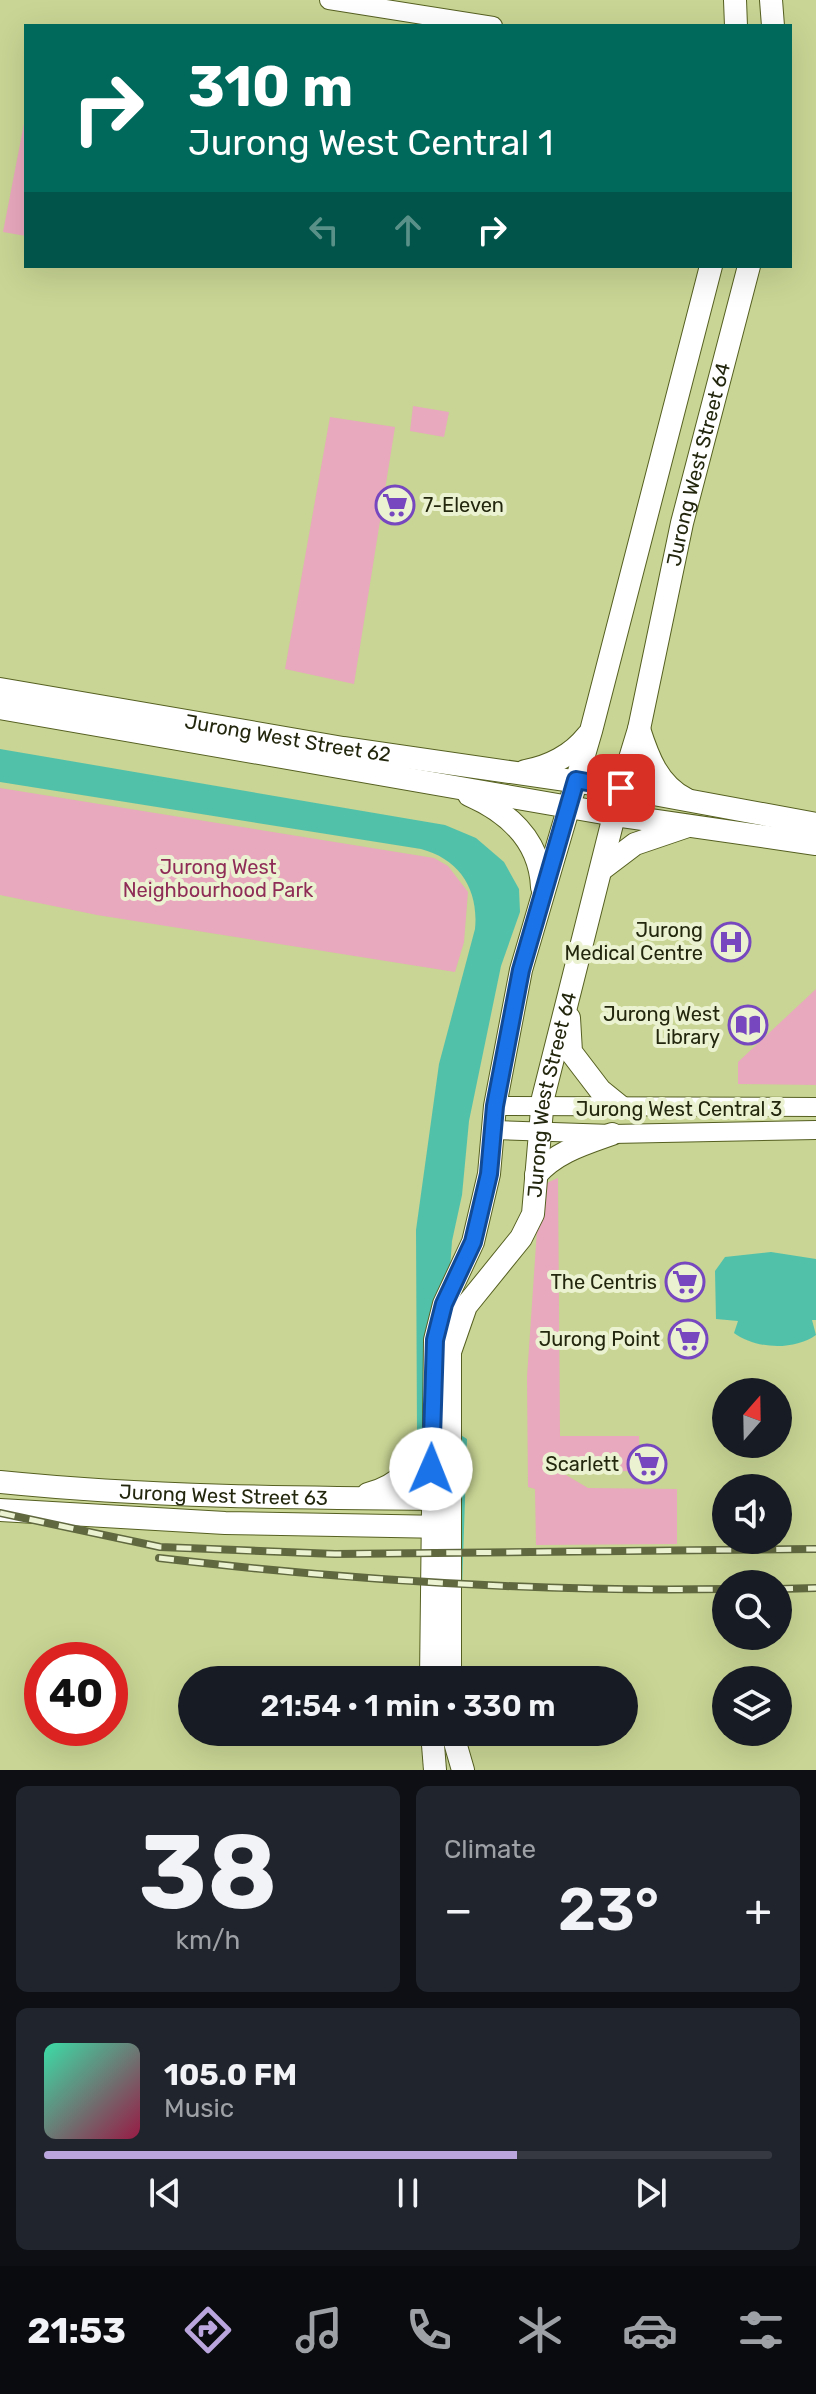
<!DOCTYPE html>
<html lang="en">
<head>
<meta charset="utf-8">
<style>
	body { margin:0; font-family:Rubik,sans-serif; background:#20242c; color:#f1f3f6; height:100vh; display:flex; flex-direction:column; font-size:30px; white-space:nowrap }
	* { box-sizing:border-box; margin:0 }
	p { font-size:26px; color:#9ea1a6 }
	.icon { flex:none; width:44px; height:44px; fill:none; stroke:currentColor; stroke-width:2; stroke-linecap:round; stroke-linejoin:round }
	.map { position:relative; height:1770px; overflow:hidden }
	.drawer { display:flex; flex-direction:column; gap:16px; padding:16px; background:#0d0f14; flex:1 }
	.drawer>* { flex:none }
	.hud { position:absolute; left:24px; top:24px; width:768px; height:244px; border-radius:0px; box-shadow:0 8px 32px #0002; background:#00695c; color:#fff; overflow:hidden }
	.needle { width:52px; rotate:20deg }
	.controls { position:absolute; left:712px; top:1378px; display:grid; gap:16px }
	.controls a { display:grid; place-items:center; width:80px; height:80px; border-radius:50%; background:#171b24; box-shadow:0 8px 32px #0002; font-size:40px }
	.speed { position:absolute; left:24px; top:1642px; display:flex; gap:16px; font-size:40px; font-weight:700; text-align:center }
	.speed>* { display:grid; place-content:center; width:104px; height:104px; border-radius:50%; background:#171b24; box-shadow:0 8px 32px #0002; line-height:1 }
	.speed .limit { border:12px solid #d22; background:#fff; color:#111 }
	.pin { position:absolute; display:grid; place-items:center; width:68px; height:68px; color:#fff; margin:-34px; border-radius:16px; box-shadow:0 4px 12px #0006 }
	.me { position:absolute; width:88px; margin:-44px; rotate:1deg; stroke-linejoin:round; filter:drop-shadow(0 0 6px #0008) }
	.turn { display:flex; align-items:center; gap:28px; height:168px; padding:0 32px; font-size:36px }
	.turn .icon { width:104px; height:104px; stroke-width:2.5 }
	.turn b { display:block; font-size:56px; line-height:68px }
	.lanes { display:flex; align-items:center; height:76px; padding:0 32px; background:#0003; justify-content:center; gap:40px; direction:ltr }
	.lanes .off { opacity:.35 }
	.big { font-size:60px; font-weight:600; line-height:1.1 }
	.drawer .card { flex:1; display:flex; flex-direction:column; justify-content:center; gap:12px; min-width:0; padding:0 28px; border-radius:12px; background:#20242c }
	.drawer .dial { align-items:center; gap:0 }
	.dial b { font-size:104px; line-height:1 }
	.song { display:flex; align-items:center; gap:24px }
	.cover { width:96px; height:96px; border-radius:12px; background:linear-gradient(135deg,hsl(160 70% 55%),hsl(340 70% 35%)) }
	.played { height:8px; border-radius:4px; background:linear-gradient(90deg,#baa6dd 65%,#363941 65%) }
	.keys { display:flex; justify-content:space-around; direction:ltr }
	.heat { display:flex; justify-content:space-between; align-items:center; font-size:44px; direction:ltr }
	.drawer .tiles { flex:1; display:grid; gap:16px; grid-template-columns:1fr 1fr }
	.card:last-child { grid-column:span 2 }
	.trip { position:absolute; left:178px; top:1666px; width:460px; height:80px; border-radius:40px; background:#171b24; box-shadow:0 8px 32px #0002; font-weight:600; line-height:80px; text-align:center }
	.tabs { display:flex; height:128px; justify-content:space-around; align-items:center; background:#090b0e; color:#9ea1a6 }
	.tabs .icon { width:56px; height:56px }
	.tabs .active { color:#baa6dd }
	.tabs b { font-size:36px; color:#f1f3f6 }
	.map>svg:first-child { display:block }
	.green { fill:#e8a8bd }
	.water { fill:#51c1aa }
	.lines { fill:none; stroke-linecap:round; stroke-linejoin:round }
	.minor-casing { stroke:#566021; stroke-width:20 }
	.tertiary-casing { stroke:#566021; stroke-width:24 }
	.minor { stroke:#fff; stroke-width:18 }
	.tertiary { stroke:#fff; stroke-width:22 }
	.rail-casing { stroke:#60683f; stroke-width:8 }
	.rail { stroke:#ebf2d2; stroke-width:5; stroke-dasharray:15; stroke-linecap:butt }
	.route-casing { stroke:#114b97; stroke-width:20 }
	.route { stroke:#1a73e8; stroke-width:14 }
	.labels { text-anchor:middle; dominant-baseline:central; stroke-width:8; stroke-linejoin:round; paint-order:stroke }
	.street-label { font-size:20px; fill:#23270d; stroke:#ebf2d2 }
	.poi-label { font-size:20px; fill:#23270d; stroke:#ebf2d2; text-anchor:end }
	.park-label { font-size:20px; fill:#8f2d57; stroke:#ebf2d2 }
</style>
</head>
<body>
<div class="map">
<svg width="816" height="1770" viewBox="0 0 816 1770">
	<rect width="100%" height="100%" fill="#c8d594"/>
	<path class="green" d="M26,113V236L3,232Z
		M413,406L449,412L444,437L410,431Z
		M330,417L395,427L354,684L285,669Z
		M0,788L434,858L448,866L468,892L464,942L455,972L97,915L0,895Z
		M816,989V1085L738,1084V1062Z
		M558,1178L560,1436H639L640,1471L561,1472L588,1488L677,1489V1544L536,1545L535,1489L528,1487L527,1377L540,1186Z"/>
	<path class="water" d="M0,749L445,825L476,838L504,862L519,889L520,912L501,966L469,1121L462,1195L452,1241L449,1282L453,1430L467,1439L459,1680L428,1602L417,1430L416,1230L439,1064L475,929C479,889 459,859 421,849L0,782Z
		M771,1252L816,1259V1320H812L816,1335C793,1351 756,1349 734,1333L738,1321L716,1319L715,1271L725,1257Z"/>
	<g class="lines">
		<defs>
			<path id="minor" d="M329,0L493,26
				M495,1106L816,1107
				M494,1130L612,1134L816,1130"/>
			<g id="tertiary">
				<path d="M735,0L736,26"/>
				<path d="M771,0L773,26"/>
				<path id="s1" d="M0,689L343,748L621,788L816,824"/>
				<path d="M0,708L615,815L816,844"/>
				<path d="M639,729C648,757 658,785 686,799"/>
				<path d="M525,771C549,767 572,755 587,736"/>
				<path d="M469,795C510,813 540,841 542,887"/>
				<path d="M602,869L635,844L688,826"/>
				<path d="M569,1018L571,1052L600,1090L621,1107"/>
				<path d="M536,1175C556,1152 584,1144 612,1134"/>
				<path id="s2" d="M0,1482C148,1497 298,1498 446,1499"/>
				<path d="M368,1494C400,1486 417,1465 431,1436"/>
				<path d="M0,1510L225,1523L446,1527"/>
				<path d="M431,1680L435,1340L444,1304L473,1242L489,1174L495,1106L521,970L591,731L711,266"/>
				<path id="s3" d="M450,1680V1352L466,1306L521,1238L533,1214L543,1098L621,788L639,729L682,523L749,266"/>
				<path d="M432,1732L435,1770"/>
				<path d="M452,1732L463,1770"/>
			</g>
		</defs>
		<use href="#minor" class="minor-casing"/>
		<use href="#tertiary" class="tertiary-casing"/>
		<use href="#minor" class="minor"/>
		<use href="#tertiary" class="tertiary"/>
		<defs>
			<path id="rail" d="M0,1513L160,1547L335,1554L816,1549
				M159,1558C347,1580 537,1592 726,1589
				M778,1589L816,1588"/>
		</defs>
		<use href="#rail" class="rail-casing"/>
		<use href="#rail" class="rail"/>
	</g>
	<g class="lines">
		<defs>
			<path id="route" d="M431,1469L435,1340L444,1304L473,1242L489,1174L495,1106L521,970L576,780L621,788"/>
		</defs>
		<use href="#route" class="route-casing"/>
		<use href="#route" class="route"/>
	</g>
	<defs>
		<symbol id="supermarket-ring" viewBox="-11 -11 22 22"><circle r="9.5" fill="#ebf2d2" stroke="#7647bf" stroke-width="1.5"/><path d="M-6-5.5h2.5l.6 2H6L4.5 2H-2.5L-4.4-4H-6ZM-1.5 3.2a1.3 1.3 0 1 0 .1 0ZM3 3.2a1.3 1.3 0 1 0 .1 0Z" fill="#7647bf"/></symbol>
		<symbol id="hospital-ring" viewBox="-11 -11 22 22"><circle r="9.5" fill="#ebf2d2" stroke="#7647bf" stroke-width="1.5"/><path d="M-5-5h3v3.5h4V-5h3V5h-3V1.5h-4V5h-3Z" fill="#7647bf"/></symbol>
		<symbol id="library-ring" viewBox="-11 -11 22 22"><circle r="9.5" fill="#ebf2d2" stroke="#7647bf" stroke-width="1.5"/><path d="M-6-4Q-3-5.5-.7-3.5V5Q-3 3-6 4ZM6-4Q3-5.5 .7-3.5V5Q3 3 6 4Z" fill="#7647bf"/></symbol>
	</defs>
	<g fill-rule="evenodd">
		<use href="#supermarket-ring" x="373" y="483" width="44" height="44"/>
		<use href="#hospital-ring" x="709" y="920" width="44" height="44"/>
		<use href="#library-ring" x="726" y="1003" width="44" height="44"/>
		<use href="#supermarket-ring" x="663" y="1260" width="44" height="44"/>
		<use href="#supermarket-ring" x="666" y="1317" width="44" height="44"/>
		<use href="#supermarket-ring" x="625" y="1442" width="44" height="44"/>
	</g>
	<g class="labels">
		<g class="street-label">
			<text stroke="none"><textPath href="#s3" startOffset="1260">Jurong West Street 64</textPath></text>
			<text stroke="none"><textPath href="#s1" startOffset="292">Jurong West Street 62</textPath></text>
			<text stroke="none"><textPath href="#s3" startOffset="612">Jurong West Street 64</textPath></text>
			<text x="679" y="1109">Jurong West Central 3</text>
			<text stroke="none"><textPath href="#s2" startOffset="224">Jurong West Street 63</textPath></text>
		</g>
		<g class="poi-label">
			<text x="423" y="505" text-anchor="start">7-Eleven</text>
			<text x="703" y="930">Jurong<tspan x="703" dy="23">Medical Centre</tspan></text>
			<text x="720" y="1014">Jurong West<tspan x="720" dy="23">Library</tspan></text>
			<text x="657" y="1282">The Centris</text>
			<text x="660" y="1339">Jurong Point</text>
			<text x="619" y="1464">Scarlett</text>
		</g>
		<g class="park-label">
			<text x="218" y="867">Jurong West<tspan x="218" dy="23">Neighbourhood Park</tspan></text>
		</g>
	</g>
</svg>
<div class="controls">
<a><svg class="needle" viewBox="-14 -14 28 28"><path d="M0-13l5 13h-10z" fill="#e53935"/><path d="M0 13l5-13h-10z" fill="#9ea1a6"/></svg></a>
<a><svg class="icon" aria-label="sound" viewBox="0 0 24 24"><path d="M4 9h4l5-4v14l-5-4H4zM17 9q2 3 0 6"/></svg></a>
<a><svg class="icon" aria-label="search" viewBox="0 0 24 24"><circle cx="10" cy="10" r="6"/><path d="M15 15l6 6"/></svg></a>
<a><svg class="icon" aria-label="layers" viewBox="0 0 24 24"><path d="M12 4l9 5-9 5-9-5zM3 14l9 5 9-5"/></svg></a>
</div>
<div class="speed"><div class="limit">40</div></div>
<div class="pin" style="left:621px;top:788px;background:#d93025"><svg class="icon" aria-label="arrive" viewBox="0 0 24 24"><path d="M6 21V4h12l-3 4 3 4H6"/></svg></div>
<svg class="me" style="left:431px;top:1469px" viewBox="-20 -20 40 40"><circle r="19" fill="#fff"/><path d="M0-13L10 11 0 6-10 11z" fill="#1a73e8"/></svg>
<div class="trip">21:54 · 1 min · 330 m</div>
<div class="hud">
<div class="turn"><svg class="icon" aria-label="right" viewBox="0 0 24 24"><path d="M7 20v-9h11M14 6l5 5-5 5"/></svg><div><b>310 m</b>Jurong West Central 1</div></div>
<div class="lanes"><svg class="icon off" aria-label="left" viewBox="0 0 24 24"><path d="M17 20v-9H6M10 6l-5 5 5 5"/></svg><svg class="icon off" aria-label="ahead" viewBox="0 0 24 24"><path d="M12 20V5M6 11l6-6 6 6"/></svg><svg class="icon" aria-label="right" viewBox="0 0 24 24"><path d="M7 20v-9h11M14 6l5 5-5 5"/></svg></div>
</div>
</div>
<section class="drawer">
<div class="tiles">
<div class="card dial"><b>38</b><p>km/h</p></div>
<div class="card"><p>Climate</p>
<div class="heat"><a>−</a><b class="big">23°</b><a>+</a></div>
</div>
<div class="card">
<div class="song"><i class="cover"></i><div><b>105.0 FM</b><p>Music</p></div></div>
<div class="played"></div>
<div class="keys"><svg class="icon" aria-label="previous" viewBox="0 0 24 24"><path d="M18 5L8 12l10 7zM5 5v14"/></svg><svg class="icon" aria-label="pause" viewBox="0 0 24 24"><path d="M8 5v14M16 5v14"/></svg><svg class="icon" aria-label="next" viewBox="0 0 24 24"><path d="M6 5l10 7-10 7zM19 5v14"/></svg></div>
</div>
</div>
</section>
<nav class="tabs">
<b>21:53</b>
<svg class="icon active" aria-label="directions" viewBox="0 0 24 24"><path d="M12 3l9 9-9 9-9-9zM9 14v-3h6M13 9l2 2-2 2"/></svg>
<svg class="icon" aria-label="music" viewBox="0 0 24 24"><path d="M9 18V5l10-2v13"/><circle cx="6" cy="18" r="3"/><circle cx="16" cy="16" r="3"/></svg>
<svg class="icon" aria-label="phone" viewBox="0 0 24 24"><path d="M5 4h4l2 5-3 2q2 4 5 5l2-3 5 2v4C11 20 4 13 5 4z"/></svg>
<svg class="icon" aria-label="climate" viewBox="0 0 24 24"><path d="M12 3v18M4 7l16 10M4 17L20 7"/></svg>
<svg class="icon" aria-label="car" viewBox="0 0 24 24"><path d="M5 17H2v-5l4-1 3-4h7l3 4 3 1v5h-3M9 17h6M6 11h13"/><circle cx="7" cy="17" r="2"/><circle cx="17" cy="17" r="2"/></svg>
<svg class="icon" aria-label="filters" viewBox="0 0 24 24"><path d="M4 7h16M4 17h16"/><circle cx="9" cy="7" r="2"/><circle cx="15" cy="17" r="2"/></svg>
</nav>
</body>
</html>
